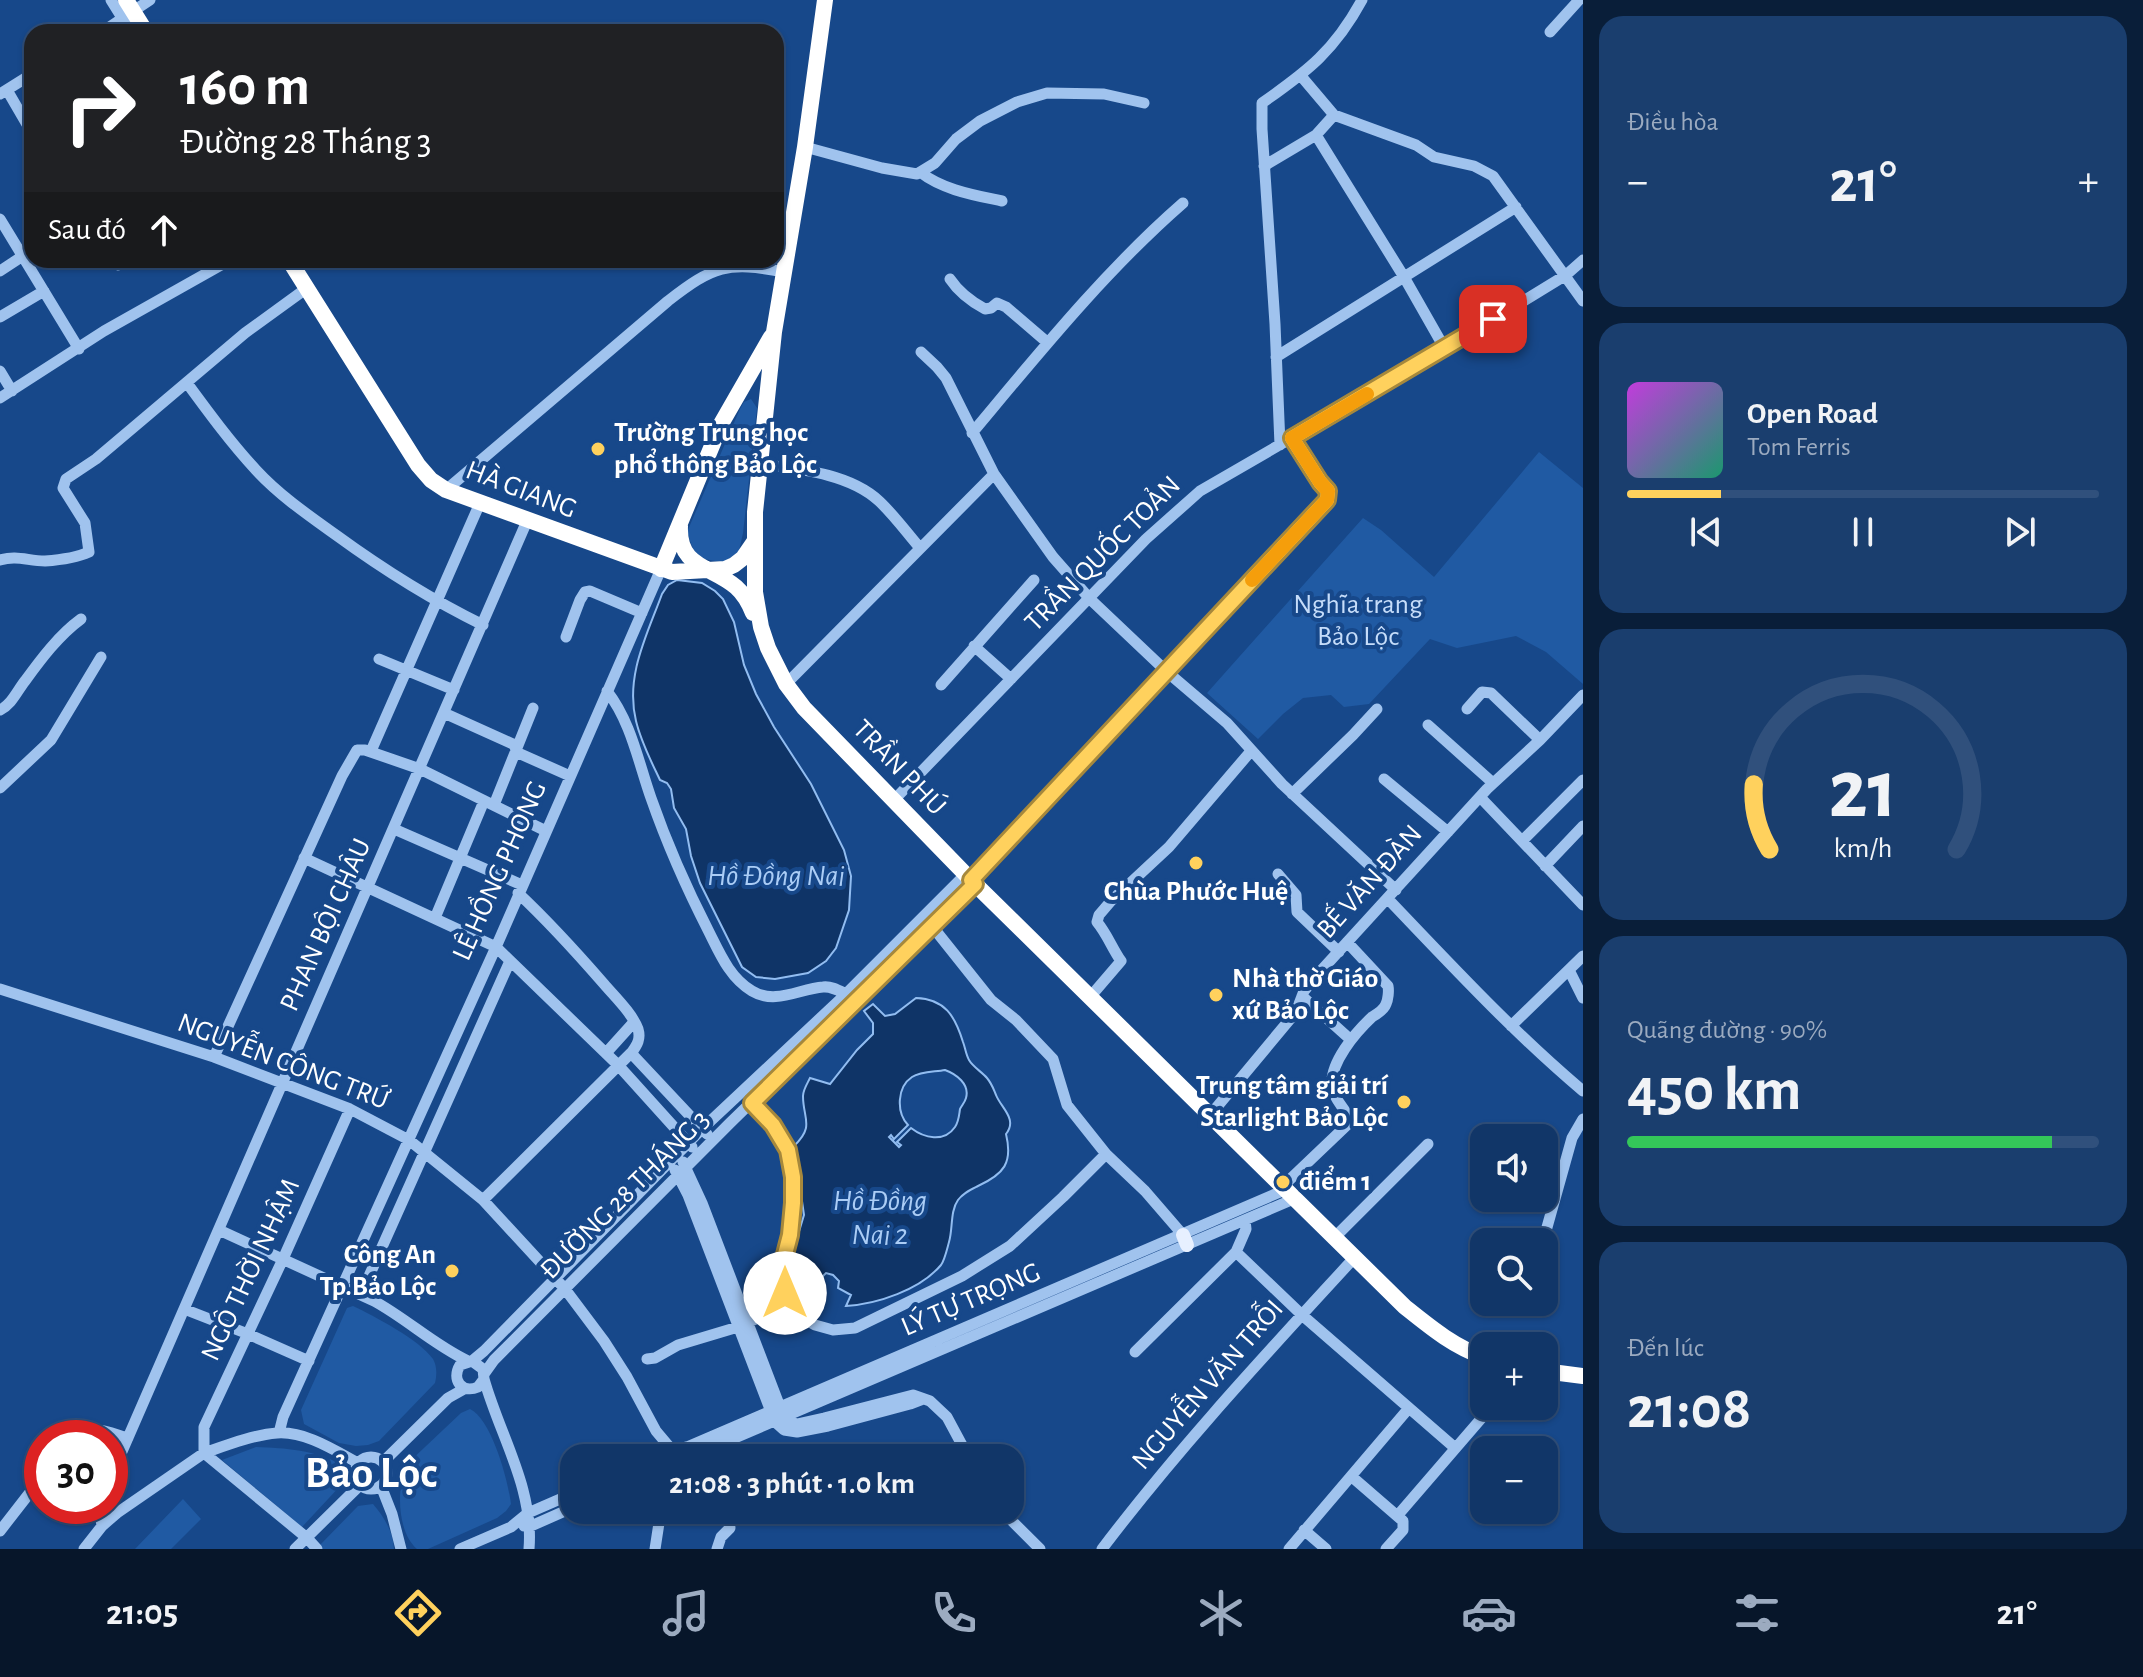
<!DOCTYPE html>
<html lang="vi">
<head>
<meta charset="utf-8">
<style>
	body { margin:0; font-family:"Alegreya Sans",sans-serif; background:#1a3e6e; color:#f1f3f6; height:100vh; display:flex; flex-direction:column; font-size:30px; white-space:nowrap }
	* { box-sizing:border-box; margin:0 }
	p { font-size:26px; color:#9cabc0 }
	.icon { flex:none; width:44px; height:44px; fill:none; stroke:currentColor; stroke-width:2; stroke-linecap:round; stroke-linejoin:round }
	.map { position:relative; flex:1; overflow:hidden }
	.sheet { display:flex; flex-direction:column; gap:16px; padding:16px; background:#091e39; width:560px }
	.sheet>* { flex:none }
	.banner { position:absolute; left:24px; top:24px; width:760px; height:244px; border-radius:24px; box-shadow:0 2px 6px #0004,0 0 0 2px #30507c; background:#202124; color:#fff; overflow:hidden }
	.controls { position:absolute; left:1470px; top:1124px; display:grid; gap:16px }
	.controls a { display:grid; place-items:center; width:88px; height:88px; border-radius:16px; background:#113668; box-shadow:0 2px 6px #0004,0 0 0 2px #30507c; font-size:40px }
	.speed { position:absolute; left:24px; top:1420px; display:flex; gap:16px; font-size:40px; font-weight:700; text-align:center }
	.speed>* { display:grid; place-content:center; width:104px; height:104px; border-radius:50%; background:#113668; box-shadow:0 2px 6px #0004,0 0 0 2px #30507c; line-height:1 }
	.speed .limit { border:12px solid #d22; background:#fff; color:#111 }
	.pin { position:absolute; display:grid; place-items:center; width:68px; height:68px; color:#fff; margin:-34px; border-radius:16px; box-shadow:0 4px 12px #0006 }
	.me { position:absolute; width:88px; margin:-44px; rotate:0deg; stroke-linejoin:round; filter:drop-shadow(0 0 6px #0008) }
	.turn { display:flex; align-items:center; gap:28px; height:168px; padding:0 24px; font-size:36px }
	.turn .icon { width:104px; height:104px; stroke-width:2.5 }
	.turn b { display:block; font-size:56px; line-height:68px }
	.then { display:flex; align-items:center; height:76px; padding:0 24px; background:#0003; gap:16px; font-size:30px }
	.big { font-size:60px; font-weight:600; line-height:1.1 }
	.sheet .card { flex:1; display:flex; flex-direction:column; justify-content:center; gap:12px; min-width:0; padding:0 28px; border-radius:24px; background:#1a3e6e }
	.sheet .dial { align-items:center; gap:0 }
	.dial svg { height:208px; overflow:visible; fill:none; stroke:#30507c; stroke-width:7; stroke-linecap:round; text-anchor:middle }
	.dial text { fill:#f1f3f6; stroke:none }
	.song { display:flex; align-items:center; gap:24px }
	.cover { width:96px; height:96px; border-radius:12px; background:linear-gradient(135deg,hsl(290 70% 55%),hsl(160 70% 35%)) }
	.played { height:8px; border-radius:4px; background:linear-gradient(90deg,#ffd15d 20%,#30507c 20%) }
	.keys { display:flex; justify-content:space-around; direction:ltr }
	.heat { display:flex; justify-content:space-between; align-items:center; font-size:44px; direction:ltr }
	.charge { height:12px; border-radius:6px; background:linear-gradient(90deg,#34c759 90%,#30507c 0) }
	.trip { position:absolute; left:560px; top:1444px; width:464px; height:80px; border-radius:24px; background:#113668; box-shadow:0 2px 6px #0004,0 0 0 2px #30507c; font-weight:600; line-height:80px; text-align:center }
	.menu { display:flex; height:128px; justify-content:space-around; align-items:center; background:#07162a; color:#9cabc0 }
	.menu .icon { width:56px; height:56px }
	.menu .selected { color:#ffd15d }
	.menu b { font-size:36px; color:#f1f3f6 }
	main { display:flex; flex:1; min-height:0 }
	.map>svg:first-child { display:block }
	.green { fill:#205aa3 }
	.water { fill:#0f3467; stroke:#92bdf1; stroke-width:2; fill-rule:evenodd }
	.lines { fill:none; stroke-linecap:round; stroke-linejoin:round }
	.minor { stroke:#a0c3ee; stroke-width:11 }
	.major { stroke:#e7f0ff; stroke-width:14 }
	.highway { stroke:#fff; stroke-width:16 }
	.route-casing { stroke:#a6883c; stroke-width:20 }
	.route { stroke:#ffd15d; stroke-width:14 }
	.slow { stroke:#f59e0b; stroke-width:14 }
	.poi-dot { fill:#ffd15d; stroke:#17488a; stroke-width:3 }
	.labels { text-anchor:middle; dominant-baseline:central; stroke-width:8; stroke-linejoin:round; paint-order:stroke }
	.poi-label { font-size:28px; font-weight:bold; fill:#fff; stroke:#17488a; text-anchor:start }
	.street-label { font-size:28px; fill:#fff; stroke:#17488a }
	.park-label { font-size:28px; fill:#c6ddfa; stroke:#17488a }
	.water-label { font-size:30px; font-style:italic; fill:#abcdf6; stroke:#17488a }
	.town-label { font-size:44px; font-weight:bold; fill:#fff; stroke:#17488a }
</style>
</head>
<body>
<main>
<div class="map">
<svg width="1583" height="1549" viewBox="0 0 1583 1549">
	<rect width="100%" height="100%" fill="#17488a"/>
	<path class="green" d="M751,399L757,408L743,533L739,551L725,562C697,559 696,559 687,532L740,409L744,402Z
		M1539,452L1583,488V684L1546,652L1516,636L1457,648L1430,639L1369,704L1344,707L1331,695L1303,698L1283,714L1258,739L1207,693L1363,518L1381,530L1434,577Z
		M353,1306C374,1316 420,1340 433,1359C437,1366 437,1375 435,1383L379,1441L368,1445L356,1446L339,1443L304,1424L301,1410L347,1308Z
		M470,1409C492,1420 508,1480 511,1504L506,1511L497,1518L428,1549H417C397,1532 396,1487 407,1464L461,1413Z
		M256,1447C285,1448 316,1450 342,1465V1484L302,1527L222,1460Z
		M183,1499L201,1519L171,1549H135Z
		M373,1504C384,1517 393,1531 394,1549H322L319,1546L358,1506Z"/>
	<path class="water" d="M677,580L702,583L715,591L723,599L734,622L744,665L756,694L774,727L811,784L844,850L851,876L849,910L836,948L826,961L808,973L775,979L756,977L742,967L700,883L691,856L686,829L674,808L671,789L667,783L660,780C651,761 641,742 636,721C625,676 647,635 662,594L668,585Z
		M916,998C945,999 955,1016 963,1042C965,1047 966,1055 969,1060C973,1067 982,1072 987,1078C992,1084 993,1088 996,1095C1001,1108 1018,1119 1006,1134C1013,1163 1004,1174 978,1186C970,1190 963,1193 958,1200C950,1211 953,1229 949,1242C947,1249 945,1259 941,1265C920,1290 877,1304 846,1306L851,1295L838,1288L839,1281L833,1275L826,1273L820,1279L811,1275L804,1288L795,1283L790,1268L794,1248L804,1215L794,1146C815,1126 803,1119 803,1096C803,1090 807,1084 810,1078L830,1084L857,1050L873,1034V1023L864,1011L873,1004L885,1016L895,1014ZM945,1070C956,1074 970,1084 966,1098C965,1102 962,1105 960,1109C959,1115 959,1121 955,1127C944,1143 924,1138 911,1128L897,1142L901,1145L899,1147L889,1137L891,1135L894,1139L908,1125C896,1112 897,1087 912,1077C921,1071 935,1072 945,1070Z"/>
	<g class="lines">
		<path class="minor" d="M111,0L131,32
			M102,32L150,0
			M1550,32L1579,0
			M7,90L32,133
			M0,94L32,74
			M1334,115L1416,145L1434,157L1474,166L1493,176L1583,301
			M1316,135L1404,277L1445,349
			M805,147L882,168L917,174L935,163L956,139L980,121L1017,102L1047,93L1104,94L1144,103
			M1264,166L1316,135L1334,115L1301,76
			M920,172C943,190 974,195 1002,201
			M0,219L79,349
			M115,260L118,265
			M0,271L32,250
			M950,279C958,291 972,302 985,309L991,308L997,303L1006,307L1048,343
			M0,317L44,291
			M921,352L937,367L946,378L994,474L1053,557L1090,599L1166,671L1227,723L1282,784L1396,890
			M1276,357L1516,207
			M0,371L12,391
			M187,383C209,413 231,443 256,470C279,495 308,515 336,535C384,570 430,599 483,625
			M0,398L104,331L230,260
			M972,433C1039,353 1105,271 1183,203
			M1280,445L1275,324L1262,129V103C1308,71 1335,50 1362,0
			M760,464C798,469 849,473 879,501C894,515 907,533 920,548
			M446,490L668,301C713,266 727,261 784,272
			M0,560C17,555 28,561 45,561C59,560 76,558 89,552L85,523L63,488L66,479L96,459L245,333L307,288
			M566,637L580,600L585,592L590,591L642,613
			M974,646L1011,679
			M379,659L454,690
			M786,684L994,474
			M941,685L1034,580
			M607,691C631,722 638,761 651,798C667,844 687,889 709,932C720,954 730,978 752,991C775,1005 799,989 823,987C831,986 838,990 846,994
			M1467,709L1482,692L1491,693L1540,740
			M0,710C12,704 17,691 25,681C41,659 59,635 81,619
			M444,713L515,745L516,752L570,776
			M1428,725L1493,783
			M371,751L480,503
			M1384,779L1448,832
			M0,788L51,740L101,657
			M1292,794L1353,735L1377,709
			M1480,797L1583,905
			M894,800L1146,539L1200,491L1445,349L1566,275L1583,260
			M494,805L533,708
			M394,829L522,885
			M1522,841L1583,780
			M304,858L496,947L618,1065L692,1147
			M1545,866L1583,826
			M1278,874L1296,895L1297,912L1339,952
			M971,880L1327,500L1328,491L1320,482L1292,438
			M1388,899C1451,965 1513,1032 1583,1091
			M435,918L484,801
			M932,926L991,1000L1016,1020L1053,1059L1067,1105L1106,1154L1145,1191L1183,1235
			M1569,970L1583,998
			M0,989L214,1057L350,1109L409,1140L483,1200L565,1289L604,1341L627,1377L656,1431L672,1450L687,1447L1287,1189
			M1091,996L1121,961C1112,948 1107,934 1097,922L1099,915L1111,901L1169,847L1251,751
			M1302,996L1351,1040
			M1511,1026L1583,956
			M606,1053L634,1022
			M631,1053L707,1134
			M214,1057L342,776L357,750H365L420,769L546,831
			M752,1103L773,1125L788,1150L793,1177V1203L790,1235L782,1266L789,1310
			M1211,1114L1296,1012L1304,991L1318,974L1487,789L1540,740L1583,695
			M683,1162L702,1203L780,1407L787,1421L797,1424L824,1418L913,1395L930,1401L947,1417L969,1458
			M675,1170L688,1195L775,1422L784,1430L797,1432L828,1426L910,1404L923,1399
			M1283,1186L1347,1125L1350,1120C1345,1108 1334,1100 1332,1087C1329,1063 1356,1032 1372,1017C1377,1014 1384,1010 1386,1004C1388,1000 1389,991 1388,986L1347,942
			M483,1200L632,1052C637,1045 641,1039 638,1029C632,1013 615,997 604,984C577,953 549,922 518,893
			M219,1230L374,1301C407,1319 434,1345 468,1361
			M1515,1232L1519,1238L1527,1242
			M1335,1237L1428,1144
			M1540,1242L1544,1238L1572,1138L1583,1119
			M1236,1252L1302,1315L1454,1447
			M361,1294L510,961
			M184,1309L248,1334L309,1361
			M1135,1352L1236,1252L1246,1229L1245,1220
			M647,1359L655,1358L678,1345L738,1327L773,1311L789,1310L815,1325L833,1330L855,1328L962,1276L1010,1246L1063,1197L1106,1154
			M472,1361L483,1369L484,1379L478,1387C462,1394 451,1380 460,1365L472,1361L484,1351L702,1129L846,994L966,874
			M484,1374L494,1360L730,1123L975,884
			M484,1379C500,1436 534,1488 529,1549
			M279,1433L283,1417L496,947L661,569
			M74,1438C89,1422 110,1433 128,1438
			M355 1473a16 16 0 1 1 32 0a16 16 0 1 1-32 0Z
			M794,1457V1458
			M652,1458C656,1449 663,1447 672,1450L678,1458
			M688,1458L1296,1198
			M383,1462L448,1398L464,1389
			M1351,1476L1403,1521V1530L1386,1549
			M110,1479L527,521
			M381,1486L392,1514L401,1549
			M101,1506L100,1512L102,1526
			M1001,1510L1040,1549
			M1398,1515L1492,1406
			M524,1526H531L574,1507
			M1304,1530L1326,1549
			M0,1531L42,1477
			M84,1549L102,1526L117,1513L204,1453C227,1445 253,1435 277,1433C305,1431 334,1450 358,1463
			M295,1549L360,1485
			M317,1549L307,1538L204,1453V1427L283,1259L350,1109
			M460,1549L511,1527L528,1513L574,1493
			M655,1549L661,1510
			M717,1549L721,1537L730,1528L728,1510
			M1102,1549C1180,1446 1268,1352 1355,1257
			M1289,1549L1409,1408"/>
		<path class="major" d="M1183,1235L1187,1245"/>
		<path class="highway" d="M126,0L146,32
			M825,0L805,147L774,332L755,512V592L761,627L768,648L786,684L804,708L975,884L1405,1307C1430,1327 1454,1347 1484,1357
			M289,260L418,465L431,480L446,490L672,572L725,569L734,565L743,558L754,542
			M680,526C678,568 712,566 736,587C744,594 749,603 753,613
			M661,569L721,424L771,337
			M1544,1371L1583,1376"/>
	</g>
	<g class="lines">
		<defs>
			<path id="route" d="M785,1293L782,1266L790,1235L793,1203V1177L788,1150L773,1125L752,1103L975,884L971,880L1327,500L1328,491L1320,482L1292,438L1493,319"/>
		</defs>
		<use href="#route" class="route-casing"/>
		<use href="#route" class="route"/>
		<path class="slow" d="M1252,580L1327,500L1328,491L1320,482L1292,438L1367,394"/>
	</g>
	<g class="poi-dot">
		<circle cx="598" cy="449" r="8"/>
		<circle cx="1196" cy="863" r="8"/>
		<circle cx="1216" cy="995" r="8"/>
		<circle cx="1404" cy="1102" r="8"/>
		<circle cx="1283" cy="1182" r="8"/>
		<circle cx="452" cy="1271" r="8"/>
	</g>
	<g class="labels">
		<g class="poi-label">
			<text x="614" y="433">Trường Trung học<tspan x="614" dy="32">phổ thông Bảo Lộc</tspan></text>
			<text x="1196" y="892" text-anchor="middle">Chùa Phước Huệ</text>
			<text x="1232" y="979">Nhà thờ Giáo<tspan x="1232" dy="32">xứ Bảo Lộc</tspan></text>
			<text x="1388" y="1086" text-anchor="end">Trung tâm giải trí<tspan x="1388" dy="32">Starlight Bảo Lộc</tspan></text>
			<text x="1299" y="1182">điểm 1</text>
			<text x="436" y="1255" text-anchor="end">Công An<tspan x="436" dy="32">Tp.Bảo Lộc</tspan></text>
		</g>
		<g class="street-label">
			<text transform="translate(521 490) rotate(21)">HÀ GIANG</text>
			<text transform="translate(1103 554) rotate(-45)">TRẦN QUỐC TOẢN</text>
			<text transform="translate(899 768) rotate(46)">TRẦN PHÚ</text>
			<text transform="translate(500 871) rotate(-66)">LÊ HỒNG PHONG</text>
			<text transform="translate(1370 882) rotate(-48)">BẾ VĂN ĐÀN</text>
			<text transform="translate(326 925) rotate(-66)">PHAN BỘI CHÂU</text>
			<text transform="translate(283 1062) rotate(21)">NGUYỄN CÔNG TRỨ</text>
			<text transform="translate(625 1195) rotate(-45)">ĐƯỜNG 28 THÁNG 3</text>
			<text transform="translate(251 1270) rotate(-65)">NGÔ THỜI NHẬM</text>
			<text transform="translate(971 1300) rotate(-23)">LÝ TỰ TRỌNG</text>
			<text transform="translate(1208 1385) rotate(-49)">NGUYỄN VĂN TRỖI</text>
		</g>
		<g class="park-label">
			<text x="1358" y="605">Nghĩa trang<tspan x="1358" dy="32">Bảo Lộc</tspan></text>
		</g>
		<g class="water-label">
			<text x="776" y="876">Hồ Đồng Nai</text>
			<text x="880" y="1201">Hồ Đồng<tspan x="880" dy="34">Nai 2</tspan></text>
		</g>
		<g class="town-label">
			<text x="371" y="1474">Bảo Lộc</text>
		</g>
	</g>
</svg>
<div class="controls">
<a><svg class="icon" aria-label="sound" viewBox="0 0 24 24"><path d="M4 9h4l5-4v14l-5-4H4zM17 9q2 3 0 6"/></svg></a>
<a><svg class="icon" aria-label="search" viewBox="0 0 24 24"><circle cx="10" cy="10" r="6"/><path d="M15 15l6 6"/></svg></a>
<a>+</a>
<a>−</a>
</div>
<div class="speed"><div class="limit">30</div></div>
<div class="pin" style="left:1493px;top:319px;background:#d93025"><svg class="icon" aria-label="arrive" viewBox="0 0 24 24"><path d="M6 21V4h12l-3 4 3 4H6"/></svg></div>
<svg class="me" style="left:785px;top:1293px" viewBox="-20 -20 40 40"><circle r="19" fill="#fff"/><path d="M0-13L10 11 0 6-10 11z" fill="#ffd15d"/></svg>
<div class="trip">21:08 · 3 phút · 1.0 km</div>
<div class="banner">
<div class="turn"><svg class="icon" aria-label="right" viewBox="0 0 24 24"><path d="M7 20v-9h11M14 6l5 5-5 5"/></svg><div><b>160 m</b>Đường 28 Tháng 3</div></div>
<div class="then">Sau đó<svg class="icon" aria-label="ahead" viewBox="0 0 24 24"><path d="M12 20V5M6 11l6-6 6 6"/></svg></div>
</div>
</div>
<section class="sheet">
<div class="card"><p>Điều hòa</p>
<div class="heat"><a>−</a><b class="big">21°</b><a>+</a></div>
</div>
<div class="card">
<div class="song"><i class="cover"></i><div><b>Open Road</b><p>Tom Ferris</p></div></div>
<div class="played"></div>
<div class="keys"><svg class="icon" aria-label="previous" viewBox="0 0 24 24"><path d="M18 5L8 12l10 7zM5 5v14"/></svg><svg class="icon" aria-label="pause" viewBox="0 0 24 24"><path d="M8 5v14M16 5v14"/></svg><svg class="icon" aria-label="next" viewBox="0 0 24 24"><path d="M6 5l10 7-10 7zM19 5v14"/></svg></div>
</div>
<div class="card dial"><svg viewBox="0 0 100 80">
<path d="M14 69A42 42 0 1 1 86 69"/>
<path d="M14 69A42 42 0 0 1 8 44" stroke="#ffd15d"/>
<text x="50" y="56" font-size="32" font-weight="700">21</text>
<text x="50" y="72" font-size="11">km/h</text>
</svg></div>
<div class="card"><p>Quãng đường · 90%</p><b class="big">450 km</b><div class="charge"></div></div>
<div class="card"><p>Đến lúc</p><b class="big">21:08</b></div>
</section>
</main>
<nav class="menu">
<b>21:05</b>
<svg class="icon selected" aria-label="directions" viewBox="0 0 24 24"><path d="M12 3l9 9-9 9-9-9zM9 14v-3h6M13 9l2 2-2 2"/></svg>
<svg class="icon" aria-label="music" viewBox="0 0 24 24"><path d="M9 18V5l10-2v13"/><circle cx="6" cy="18" r="3"/><circle cx="16" cy="16" r="3"/></svg>
<svg class="icon" aria-label="phone" viewBox="0 0 24 24"><path d="M5 4h4l2 5-3 2q2 4 5 5l2-3 5 2v4C11 20 4 13 5 4z"/></svg>
<svg class="icon" aria-label="climate" viewBox="0 0 24 24"><path d="M12 3v18M4 7l16 10M4 17L20 7"/></svg>
<svg class="icon" aria-label="car" viewBox="0 0 24 24"><path d="M5 17H2v-5l4-1 3-4h7l3 4 3 1v5h-3M9 17h6M6 11h13"/><circle cx="7" cy="17" r="2"/><circle cx="17" cy="17" r="2"/></svg>
<svg class="icon" aria-label="filters" viewBox="0 0 24 24"><path d="M4 7h16M4 17h16"/><circle cx="9" cy="7" r="2"/><circle cx="15" cy="17" r="2"/></svg>
<b>21°</b>
</nav>
</body>
</html>
